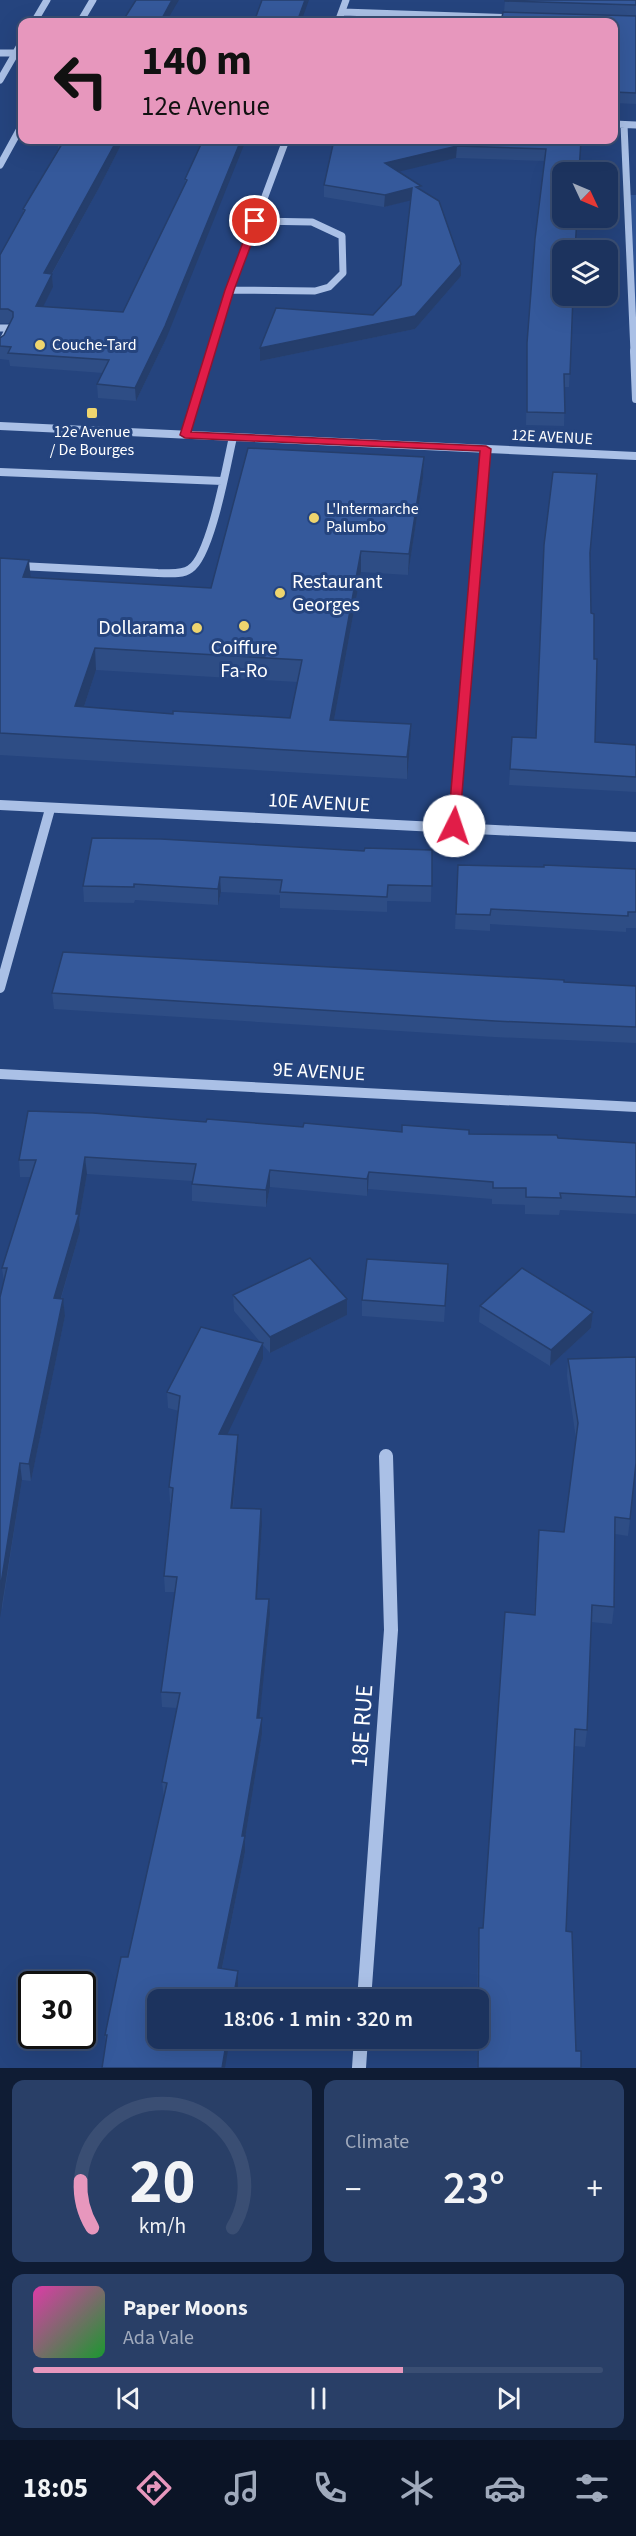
<!DOCTYPE html>
<html lang="en">
<head>
<meta charset="utf-8">
<style>
	body { margin:0; font-family:"Source Sans 3",sans-serif; background:#293f67; color:#f1f3f6; height:100vh; display:flex; flex-direction:column; font-size:22px; white-space:nowrap }
	* { box-sizing:border-box; margin:0 }
	p { font-size:20px; color:#a0aabc }
	.icon { flex:none; width:33px; height:33px; fill:none; stroke:currentColor; stroke-width:2; stroke-linecap:round; stroke-linejoin:round }
	.map { position:relative; height:2068px; overflow:hidden }
	.side { display:flex; flex-direction:column; gap:12px; padding:12px; background:#0f1c34; flex:1 }
	.side>* { flex:none }
	.top-card { position:absolute; left:18px; top:18px; width:600px; height:126px; border-radius:12px; box-shadow:0 6px 24px #0002,0 0 0 2px #3a4e73; background:#e797bd; color:#111; overflow:hidden }
	.needle { width:39px; rotate:134deg }
	.buttons { position:absolute; left:552px; top:162px; display:grid; gap:12px }
	.buttons a { display:grid; place-items:center; width:66px; height:66px; border-radius:12px; background:#1c335e; box-shadow:0 6px 24px #0002,0 0 0 2px #3a4e73; font-size:30px }
	.speed { position:absolute; left:18px; top:1971px; display:flex; gap:12px; font-size:30px; font-weight:700; text-align:center }
	.speed>* { display:grid; place-content:center; width:78px; height:78px; border-radius:50%; background:#1c335e; box-shadow:0 6px 24px #0002,0 0 0 2px #3a4e73; line-height:1 }
	.speed .limit { border:3px solid #111; border-radius:9px; background:#fff; color:#111 }
	.pin { position:absolute; display:grid; place-items:center; width:51px; height:51px; color:#fff; margin:-26px; border:3px solid #fff; border-radius:50%; box-shadow:0 2px 6px #0007 }
	.me { position:absolute; width:66px; margin:-33px; rotate:4deg; stroke-linejoin:round; filter:drop-shadow(0 0 4px #0008) }
	.turn { display:flex; align-items:center; gap:21px; height:126px; padding:0 24px; font-size:27px }
	.turn .icon { width:78px; height:78px; stroke-width:2.5 }
	.turn b { display:block; font-size:42px; line-height:51px }
	.big { font-size:45px; font-weight:600; line-height:1.1 }
	.side .tile { flex:1; display:flex; flex-direction:column; justify-content:center; gap:9px; min-width:0; padding:0 21px; border-radius:12px; background:#293f67 }
	.side .dial { align-items:center; gap:0 }
	.dial svg { height:156px; overflow:visible; fill:none; stroke:#3a4e73; stroke-width:7; stroke-linecap:round; text-anchor:middle }
	.dial text { fill:#f1f3f6; stroke:none }
	.song { display:flex; align-items:center; gap:18px }
	.cover { width:72px; height:72px; border-radius:9px; background:linear-gradient(135deg,hsl(320 70% 55%),hsl(130 70% 35%)) }
	.played { height:6px; border-radius:3px; background:linear-gradient(90deg,#e797bd 65%,#3a4e73 65%) }
	.keys { display:flex; justify-content:space-around; direction:ltr }
	.heat { display:flex; justify-content:space-between; align-items:center; font-size:33px; direction:ltr }
	.side .tiles { flex:1; display:grid; gap:12px; grid-template-columns:1fr 1fr }
	.tile:last-child { grid-column:span 2 }
	.trip { position:absolute; left:147px; top:1989px; width:342px; height:60px; border-radius:12px; background:#1c335e; box-shadow:0 6px 24px #0002,0 0 0 2px #3a4e73; font-weight:600; line-height:60px; text-align:center }
	.menu { display:flex; height:96px; justify-content:space-around; align-items:center; background:#0b1426; color:#a0aabc }
	.menu .icon { width:42px; height:42px }
	.menu .current { color:#e797bd }
	.menu b { font-size:27px; color:#f1f3f6 }
	.map>svg:first-child { display:block }
	.green { fill:#2f5495 }
	.lines { fill:none; stroke-linecap:round; stroke-linejoin:round }
	.minor-far3 { stroke:#aac0e6; stroke-width:7 }
	.minor-far2 { stroke:#aac0e6; stroke-width:8 }
	.minor-far1 { stroke:#aac0e6; stroke-width:10 }
	.minor { stroke:#aac0e6; stroke-width:14 }
	.wall { fill:#2e4d85; fill-rule:evenodd }
	.shaded-wall { fill:#253e6c }
	.building { fill:#35599b; stroke:#253e6c; stroke-width:1.5; fill-rule:evenodd }
	.route { fill:#e11d48; stroke:#92132f; stroke-width:1.5 }
	.poi-dot { fill:#efd56e; stroke:#25447e; stroke-width:2 }
	.labels { text-anchor:middle; dominant-baseline:central; stroke-width:6; stroke-linejoin:round; paint-order:stroke }
	.far-poi-label { font-size:16px; fill:#fff; stroke:#25447e; text-anchor:start }
	.far-street-label { font-size:16px; fill:#fff; stroke:#25447e }
	.poi-label { font-size:20px; fill:#fff; stroke:#25447e; text-anchor:start }
	.street-label { font-size:20px; fill:#fff; stroke:#25447e }
	.near-street-label { font-size:24px; fill:#fff; stroke:#25447e }
</style>
</head>
<body>
<div class="map">
<svg width="636" height="2068" viewBox="0 0 636 2068">
	<rect width="100%" height="100%" fill="#25447e"/>
	<path class="green" d="M626,195H636V399Z"/>
	<g class="lines">
		<path class="minor-far3" d="M343,12L514,18
			M34,22L47,0
			M80,22L93,0
			M338,22L346,0
			M0,53H16
			M0,80L22,42
			M614,124L636,125
			M624,125L634,352
			M0,165L22,125
			M230,290L315,291L329,287L343,273L342,236L312,222L255,221
			M0,328H9L0,346
			M211,352L230,290L286,140"/>
		<path class="minor-far2" d="M634,351L636,399
			M0,426L636,456
			M185,435L211,351
			M0,472L222,481
			M0,565L158,573C168,573 182,575 190,569C211,556 227,463 233,437
			M457,797L486,449"/>
		<path class="minor-far1" d="M0,805L636,837
			M454,827L457,795
			M0,988L50,809
			M0,1074L636,1107"/>
		<path class="minor" d="M364,2000L391,1630L386,1456
			M359,2068L361,2038"/>
	</g>
	<path class="wall" d="M505,0H636V16L504,12Z
		M636,16V104L614,103V22Z
		M60,140H120V147L100,186L52,274L53,287L43,306L123,312L185,184V179L203,140L166,339L136,401L98,398L97,384L103,373L10,366L9,360L0,359V338L4,335L10,323H0V255L23,214V209L58,149V143Z
		M334,140H582L580,154L569,387H565L564,426L526,425L527,356L535,239L545,161L456,158L399,171L421,190L461,276L415,329L260,361L373,315L401,285L410,200L384,207L324,197V185Z
		M424,457L423,478L408,575L361,572L334,720L410,746L407,779L0,755V558L31,577L211,588ZM96,670L298,682L290,718L173,714L84,707Z
		M590,555L591,613L594,659L595,742L636,745V792L509,785L512,737L535,738Z
		M432,850L431,902L387,901V912L280,908V895L221,892L218,905L135,900L134,903L84,902L83,886L364,851Z
		M458,865L636,869V928H626V932L490,924V931L455,929Z
		M564,982L636,986V1043L494,1037L54,1009L52,993Z
		M206,1122L402,1132L469,1134L636,1143V1214L560,1210L559,1215L525,1214V1205L492,1204V1199L368,1189L367,1196L270,1187L266,1207L192,1201V1181L87,1174L79,1220L80,1231L61,1299L65,1316L31,1481L22,1480L2,1610L4,1282L2,1268L31,1177H20L19,1160Z
		M448,1264L444,1322L362,1316V1300Z
		M233,1295L347,1315L270,1353L263,1345V1359L227,1434L238,1451L233,1508L262,1525L257,1599L270,1615L259,1718H262V1734L245,1839V1852L222,1969L238,1986L236,2000H158L106,2042L105,2035L128,1957L164,1798L162,1782L177,1708L162,1707L161,1692L175,1592H165L164,1576L171,1503H170L169,1487L179,1411L168,1408L167,1392L261,1343L234,1311Z
		M480,1306L593,1312L591,1328L550,1366L479,1322Z
		M568,1359L630,1519L628,1536L615,1534L614,1607L612,1624L591,1622L587,1730L585,1747L574,1746L566,1931L576,2051L581,2068H477V2038H478V2000H477L478,1944L479,1928H483L534,1615L539,1530L564,1532L576,1439L567,1376Z"/>
	<path class="shaded-wall" d="M172,0H179L166,22H160Z
		M305,0H309L301,22H297Z
		M116,140H120V147L100,186L45,286L44,273Z
		M241,140H246L166,339L136,401L135,388Z
		M457,146L456,158L385,175V163Z
		M412,188V200L384,207L385,195Z
		M461,264V276L415,329L260,361V348L415,316Z
		M52,274L53,287L37,319L36,306Z
		M424,457L423,478L408,575L409,554Z
		M361,551V572L330,742V720Z
		M29,560L31,581L23,577Z
		M95,648L96,670L77,728L75,706Z
		M411,724L410,746L407,779V757Z
		M220,877L221,892L218,905V889Z
		M85,1157L87,1174L79,1220L80,1231L56,1315L54,1298L76,1214Z
		M270,1170V1187L266,1207V1190Z
		M369,1172L368,1189L367,1196V1179Z
		M63,1299L65,1316L31,1481L29,1464Z
		M347,1299V1315L270,1353V1337Z
		M593,1312L591,1328L550,1366L551,1350Z
		M263,1343V1359L220,1450L219,1434Z
		M238,1435V1451L231,1524V1508Z
		M20,1463L22,1480L0,1618V1590Z
		M261,1509L262,1525L256,1614V1599Z
		M269,1599L270,1615L258,1733L257,1718Z
		M262,1718V1734L245,1839V1852L219,1983L218,1968Z
		M238,1971V1986L236,2000H233Z
		M227,2038H230L225,2068H222Z"/>
	<path class="building" d="M136,0H172L160,22H122Z
		M262,0H305L297,22H254Z
		M505,0H636V5L505,1Z
		M503,12L636,16V93L614,92V22H501Z
		M60,140H117L99,173L44,273L52,274L36,306L123,312L187,180L185,179L203,140H241L165,326L135,388L97,384L109,360L8,353L11,347L0,346V338L4,335L13,317V312L8,309H0V255L25,210L23,209L62,144L58,143Z
		M334,140H581L579,172H562V218H577L575,250H562V296H573L570,374H564L565,413L527,412V343L535,239L546,149L457,146L385,163L421,186L416,187L439,201L461,264L415,316L260,348L276,308L373,315L401,285L412,188L385,195L324,185Z
		M248,448L424,457L409,554L361,551L330,720L411,724L407,757L0,733V558L29,560L23,577L211,588ZM95,648L302,660L290,718L173,711V714L75,706Z
		M553,472L597,474L590,553L591,613L594,614V659H597L595,742L636,745V777L510,769L512,737L536,738L544,545Z
		M92,838L161,839L364,851L365,848L432,850V886L388,885L387,897L280,892L282,880L220,877L218,889L134,884V887L83,886Z
		M458,865L544,867V865L636,869V912H628V916L491,909L490,915L456,914Z
		M63,952L564,980V982L636,986V1027L495,1021L52,993Z
		M28,1111L93,1113L206,1122L207,1119L303,1127L304,1123L402,1132V1125L469,1130V1134L557,1135L558,1138L636,1143V1197L560,1193L561,1198L526,1197V1188H493V1182L369,1172L367,1179L270,1170L266,1190L192,1184L196,1164L85,1157L76,1214H79L54,1298L63,1299L29,1464L20,1463L0,1590V1297L7,1268H2L36,1160H19Z
		M310,1258L347,1299L270,1337L233,1295Z
		M367,1259L448,1264L445,1306L362,1300Z
		M522,1268L593,1312L551,1350L480,1306Z
		M201,1327L263,1343L219,1434L238,1435L231,1508L261,1509L256,1599H269L257,1718H262L242,1836H245L218,1968L238,1971L233,2000H158V2038H227L222,2068H102L107,2035H105L121,1957H128L167,1783L162,1782L180,1693L161,1692L177,1577L164,1576L173,1488L169,1487L180,1396L167,1392Z
		M636,1357V1463L630,1519L615,1517L614,1607L592,1605L587,1730L575,1729L566,1931L572,1932L576,2051H581V2068H478L479,1928H483L505,1612L535,1615L539,1530L564,1532L578,1423L568,1359Z"/>
	<path class="route" d="M255,218L260,221L234,290L191,432L486,446L491,449L459,829L454,830L448,826L480,451L185,438L180,435L225,290L251,221Z"/>
	<g class="poi-dot">
		<circle cx="40" cy="345" r="6"/>
		<rect x="86" y="407" width="12" height="12" rx="3"/>
		<circle cx="314" cy="518" r="6"/>
		<circle cx="280" cy="593" r="6"/>
		<circle cx="244" cy="626" r="6"/>
		<circle cx="197" cy="628" r="6"/>
	</g>
	<g class="labels">
		<g class="far-poi-label">
			<text x="52" y="345">Couche-Tard</text>
			<text x="92" y="432" text-anchor="middle">12e Avenue<tspan x="92" dy="18">/ De Bourges</tspan></text>
			<text x="326" y="509">L'Intermarche<tspan x="326" dy="18">Palumbo</tspan></text>
		</g>
		<g class="far-street-label">
			<text transform="translate(552 437) rotate(3)">12E AVENUE</text>
		</g>
		<g class="poi-label">
			<text x="292" y="582">Restaurant<tspan x="292" dy="23">Georges</tspan></text>
			<text x="185" y="628" text-anchor="end">Dollarama</text>
			<text x="244" y="648" text-anchor="middle">Coiffure<tspan x="244" dy="23">Fa-Ro</tspan></text>
		</g>
		<g class="street-label">
			<text transform="translate(319 803) rotate(3)">10E AVENUE</text>
			<text transform="translate(319 1072) rotate(3)">9E AVENUE</text>
		</g>
		<g class="near-street-label">
			<text transform="translate(362 1726) rotate(-86)">18E RUE</text>
		</g>
	</g>
</svg>
<div class="buttons">
<a><svg class="needle" viewBox="-14 -14 28 28"><path d="M0-13l5 13h-10z" fill="#e53935"/><path d="M0 13l5-13h-10z" fill="#a0aabc"/></svg></a>
<a><svg class="icon" aria-label="layers" viewBox="0 0 24 24"><path d="M12 4l9 5-9 5-9-5zM3 14l9 5 9-5"/></svg></a>
</div>
<div class="speed"><div class="limit">30</div></div>
<div class="pin" style="left:255px;top:221px;background:#d93025"><svg class="icon" aria-label="arrive" viewBox="0 0 24 24"><path d="M6 21V4h12l-3 4 3 4H6"/></svg></div>
<svg class="me" style="left:454px;top:826px" viewBox="-20 -20 40 40"><circle r="19" fill="#fff"/><path d="M0-13L10 11 0 6-10 11z" fill="#e11d48"/></svg>
<div class="trip">18:06 · 1 min · 320 m</div>
<div class="top-card">
<div class="turn"><svg class="icon" aria-label="left" viewBox="0 0 24 24"><path d="M17 20v-9H6M10 6l-5 5 5 5"/></svg><div><b>140 m</b>12e Avenue</div></div>
</div>
</div>
<section class="side">
<div class="tiles">
<div class="tile dial"><svg viewBox="0 0 100 80">
<path d="M14 69A42 42 0 1 1 86 69"/>
<path d="M14 69A42 42 0 0 1 8 45" stroke="#e797bd"/>
<text x="50" y="56" font-size="32" font-weight="700">20</text>
<text x="50" y="72" font-size="11">km/h</text>
</svg></div>
<div class="tile"><p>Climate</p>
<div class="heat"><a>−</a><b class="big">23°</b><a>+</a></div>
</div>
<div class="tile">
<div class="song"><i class="cover"></i><div><b>Paper Moons</b><p>Ada Vale</p></div></div>
<div class="played"></div>
<div class="keys"><svg class="icon" aria-label="previous" viewBox="0 0 24 24"><path d="M18 5L8 12l10 7zM5 5v14"/></svg><svg class="icon" aria-label="pause" viewBox="0 0 24 24"><path d="M8 5v14M16 5v14"/></svg><svg class="icon" aria-label="next" viewBox="0 0 24 24"><path d="M6 5l10 7-10 7zM19 5v14"/></svg></div>
</div>
</div>
</section>
<nav class="menu">
<b>18:05</b>
<svg class="icon current" aria-label="directions" viewBox="0 0 24 24"><path d="M12 3l9 9-9 9-9-9zM9 14v-3h6M13 9l2 2-2 2"/></svg>
<svg class="icon" aria-label="music" viewBox="0 0 24 24"><path d="M9 18V5l10-2v13"/><circle cx="6" cy="18" r="3"/><circle cx="16" cy="16" r="3"/></svg>
<svg class="icon" aria-label="phone" viewBox="0 0 24 24"><path d="M5 4h4l2 5-3 2q2 4 5 5l2-3 5 2v4C11 20 4 13 5 4z"/></svg>
<svg class="icon" aria-label="climate" viewBox="0 0 24 24"><path d="M12 3v18M4 7l16 10M4 17L20 7"/></svg>
<svg class="icon" aria-label="car" viewBox="0 0 24 24"><path d="M5 17H2v-5l4-1 3-4h7l3 4 3 1v5h-3M9 17h6M6 11h13"/><circle cx="7" cy="17" r="2"/><circle cx="17" cy="17" r="2"/></svg>
<svg class="icon" aria-label="filters" viewBox="0 0 24 24"><path d="M4 7h16M4 17h16"/><circle cx="9" cy="7" r="2"/><circle cx="15" cy="17" r="2"/></svg>
</nav>
</body>
</html>
